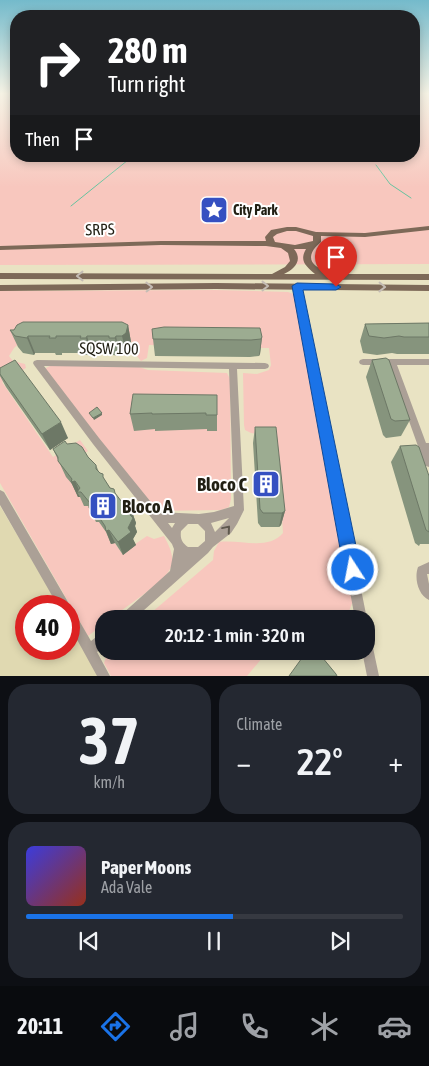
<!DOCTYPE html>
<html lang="en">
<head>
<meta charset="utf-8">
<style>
	body { margin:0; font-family:"Asap Condensed",sans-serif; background:#242831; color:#f1f3f6; height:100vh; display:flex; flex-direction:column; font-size:19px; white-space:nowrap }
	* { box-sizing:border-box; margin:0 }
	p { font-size:16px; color:#9ea1a6 }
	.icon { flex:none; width:28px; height:28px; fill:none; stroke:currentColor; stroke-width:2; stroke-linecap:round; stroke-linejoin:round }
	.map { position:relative; height:676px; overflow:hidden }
	.side { display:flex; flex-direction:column; gap:8px; padding:8px; background:#0d0f14; flex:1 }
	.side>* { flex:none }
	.hud { position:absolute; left:10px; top:10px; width:410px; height:152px; border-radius:20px; box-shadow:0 2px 8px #0003; background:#202124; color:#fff; overflow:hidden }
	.speed { position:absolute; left:15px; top:595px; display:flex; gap:10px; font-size:25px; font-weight:700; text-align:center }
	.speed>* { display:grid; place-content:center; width:65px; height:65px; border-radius:50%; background:#171b24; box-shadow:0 2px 8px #0003; line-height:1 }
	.speed .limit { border:8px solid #d22; background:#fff; color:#111 }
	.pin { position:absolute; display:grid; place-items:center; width:42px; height:42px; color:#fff; margin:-51px -21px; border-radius:50% 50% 50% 0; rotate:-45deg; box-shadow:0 0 5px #0007 }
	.pin .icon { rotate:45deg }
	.me { position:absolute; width:55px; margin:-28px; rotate:349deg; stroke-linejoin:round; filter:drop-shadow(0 0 4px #0008) }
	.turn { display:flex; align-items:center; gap:18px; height:105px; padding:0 15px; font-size:22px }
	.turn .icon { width:65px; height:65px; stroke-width:2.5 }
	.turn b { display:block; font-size:35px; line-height:42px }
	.then { display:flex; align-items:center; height:48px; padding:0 15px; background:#0003; gap:10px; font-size:19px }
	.big { font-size:38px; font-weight:600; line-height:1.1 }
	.side .widget { flex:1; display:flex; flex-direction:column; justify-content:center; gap:8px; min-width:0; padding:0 18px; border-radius:20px; background:#242831 }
	.side .dial { align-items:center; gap:0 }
	.dial b { font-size:65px; line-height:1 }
	.song { display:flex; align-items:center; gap:15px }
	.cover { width:60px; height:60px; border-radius:8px; background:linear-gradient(135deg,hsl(240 70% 55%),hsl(10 70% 35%)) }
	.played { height:5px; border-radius:2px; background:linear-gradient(90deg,#1a73e8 55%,#363941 55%) }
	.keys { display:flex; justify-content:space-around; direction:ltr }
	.heat { display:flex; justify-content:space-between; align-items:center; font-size:28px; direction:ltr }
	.side .tiles { flex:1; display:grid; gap:8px; grid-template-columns:1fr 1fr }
	.widget:last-child { grid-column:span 2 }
	.trip { position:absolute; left:95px; top:610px; width:280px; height:50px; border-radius:20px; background:#171b24; box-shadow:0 2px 8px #0003; font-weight:600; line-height:50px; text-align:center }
	.dock { display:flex; height:80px; justify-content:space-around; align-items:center; background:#090b0e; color:#9ea1a6 }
	.dock .icon { width:35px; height:35px }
	.dock .current { color:#1a73e8 }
	.dock b { font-size:22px; color:#f1f3f6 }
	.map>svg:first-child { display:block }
	.built { fill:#e0d9b1 }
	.green { fill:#f8c7be }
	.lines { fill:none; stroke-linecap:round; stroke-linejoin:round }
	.stream { stroke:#66c39f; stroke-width:1 }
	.minor { fill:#aba096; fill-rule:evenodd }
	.major { fill:#7d6958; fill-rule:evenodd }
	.wall { fill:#86947d }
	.shaded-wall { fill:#6d7866 }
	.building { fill:#9cac91; stroke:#6d7866 }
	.oneway { stroke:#c4bcb4 }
	.oneway2 { stroke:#5f594e }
	.route { fill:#1a73e8; stroke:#114b97 }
	.labels { text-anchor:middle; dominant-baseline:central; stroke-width:4; stroke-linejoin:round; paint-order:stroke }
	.far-poi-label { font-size:14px; font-weight:bold; fill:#211f13; stroke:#fff; text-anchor:start }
	.street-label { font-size:16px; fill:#211f13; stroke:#fff }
	.near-poi-label { font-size:19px; font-weight:bold; fill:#211f13; stroke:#fff; text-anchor:end }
</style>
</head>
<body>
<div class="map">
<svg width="429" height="676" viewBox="0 0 429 676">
	<rect width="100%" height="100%" fill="#e9e3c3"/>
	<path class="built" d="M0,506L59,606H26V649H69V623L100,676H0Z"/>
	<path class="green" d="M0,93H16V156H414V93H429V264L0,265Z
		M215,290L288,292L296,295L353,601L346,619H316L307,614H302L296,619H144L213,560L214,551L219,542C240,539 268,551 283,533L277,443L266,435L251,433L245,430L244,425L243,373L257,374L269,370L271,365L269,348L149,345L147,358L141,361L137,356L138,342L24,339L14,348L9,356L13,361L25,364L26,368L2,382L53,457L80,440L88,451L62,469L122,553L147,536L154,539L164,536C169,546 176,558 170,569C163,583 124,608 110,619H104V624L88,636L0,483V291Z
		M52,365L139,367L148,370L227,373L230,379L231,499L229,507L221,510L157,511L152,508L45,370L46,368Z
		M108,651H268L247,676H111L104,663Z"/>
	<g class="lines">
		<path class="stream" d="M369,156L372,160
			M376,165L390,184L411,198
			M71,206L133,156"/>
		<path class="minor" d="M295,284H299L300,286L367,619L366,621V619H355L294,286Z
			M363,359H429V365H397L426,443H429V467L426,466L424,463L389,365H363L360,364L359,362L360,360Z
			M37,360L265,363L268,364L269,366L268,368L265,369H237L244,510L237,524L231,533L213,547L208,553L134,619H119L121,615L170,571L174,549L172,544L93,444L34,365L33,363L34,361ZM44,366L229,369L234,506L214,512L199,514L159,512L99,438ZM229,518L215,532L211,523ZM168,523H175L172,528ZM188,524H198L205,531V541L198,547H188C182,543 180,539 181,531Z
			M0,490L4,492L68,602L70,606L69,608L73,610L91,641L100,634L104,632V646L97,652L110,676H97L69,625V606H58L0,505Z
			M429,562V574H427L429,584V600C418,595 414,578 418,567Z
			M366,637L370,639L372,643L379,676H367L362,651H366Z"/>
		<path class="major" d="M429,226V230L365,237L321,236V242C304,256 310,267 330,272L331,274H429V280L0,279V273L272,274L285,267L290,261L288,253L281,248L266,246L161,245L0,250V246L161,241H266L265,237L271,230L287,227H296L316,232L365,233ZM287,231H296L313,236V241L295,245L275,242L273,237L277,234ZM294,249H306C299,261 306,266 315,274H284C295,269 303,260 294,249Z
			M216,283L429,285V291L216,289L0,291V285Z"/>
	</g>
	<path class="wall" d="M429,323V354H397L392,353L377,355L363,353L360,341L365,324Z
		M128,325L131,342L130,351L126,353H119V356L113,355L112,353H92L91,355H85V353H62V355H56L55,353H35L34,355L23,353L18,347L10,330Z
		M262,337L260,354L259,356L250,357L155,356L153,339Z
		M372,360L410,420L401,436L386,438L383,435L366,377Z
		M0,368L68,438L50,450L6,387L0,376Z
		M217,395V431H207V429L155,431V429L134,431L130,414Z
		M255,427L285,511L281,525L279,527H261L258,523L253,443Z
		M67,444L88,457L96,465L99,472L110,488L128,510L131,509L136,523L135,526L137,532L133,539L136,545L123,555L115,543L111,544L106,532L99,522H96L89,507L88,506H84L80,497H78L72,484L66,477L53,449Z
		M400,446L429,476V544H420L419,546L415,543L391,462Z"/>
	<path class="shaded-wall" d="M128,325L131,342L130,351L126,353L122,336Z
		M28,336L35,353L34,355L27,338Z
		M87,336L92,353L91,355L86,338Z
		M116,336L119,353V356L115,338Z
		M262,337L260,354L259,356L261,339Z
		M102,413V415L94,420L93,418Z
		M61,422L68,438L50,450L42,434Z
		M75,481L80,492H77L80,497H78L71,482Z
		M131,509L136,523L135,526L137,532L133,539L136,545L123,555L118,542L128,528Z
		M285,511L281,525L279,527L282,513Z
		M109,530L115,543L111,544L106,531Z"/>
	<path class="building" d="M23,322H122L128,325L126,333L122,336H116L115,338H109V336H87L86,338H80L81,336H56V338H49L50,336H28L27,338L15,336L10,330H14L17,325Z
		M429,323V337H404L399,336L384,338L369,336L365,324Z
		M164,327L260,328L262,337L261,339L251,340L153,339L152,329Z
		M386,358L389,360L410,420L395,421L391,419L372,360Z
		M15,360L61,422L42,434L0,374V368Z
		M133,394L217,395V415H206V413L152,414V413L130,414Z
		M97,407L102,413L93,418L89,413Z
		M255,427H276L285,511L282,513H263L260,509Z
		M65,441L67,444L76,443L82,447L88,457L96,465V469L100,473L103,474V477L110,488L114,489L115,493L128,510L131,509L130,515L133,518L128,528L131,532L118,542L109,530L106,531L105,526L93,508H89L90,503L81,492H77L80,488L75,481L71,482L72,479L58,461V457L53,449Z
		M416,445L419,447L429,476V532L426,530L400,446Z
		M307,651H317L336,674L337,676H289Z"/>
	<defs><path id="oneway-chevron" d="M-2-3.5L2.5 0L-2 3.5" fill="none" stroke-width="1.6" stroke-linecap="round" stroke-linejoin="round" transform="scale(1.25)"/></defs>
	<g class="oneway">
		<use href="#oneway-chevron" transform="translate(80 276) rotate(-180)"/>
		<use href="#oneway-chevron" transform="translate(265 286)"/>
		<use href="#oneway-chevron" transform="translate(149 287) rotate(-1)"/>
		<use href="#oneway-chevron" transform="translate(382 287) rotate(1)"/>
	</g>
	<use class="oneway2" href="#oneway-chevron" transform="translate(227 529) rotate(-50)"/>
	<linearGradient id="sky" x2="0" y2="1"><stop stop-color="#74bacb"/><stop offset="0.5" stop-color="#f5f2e4"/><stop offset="1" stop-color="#f5f2e4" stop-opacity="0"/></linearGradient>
	<rect width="429" height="187" fill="url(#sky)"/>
	<path class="route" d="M297,283L336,284L341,287L336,290H303L361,570L359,576L353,579L347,576L344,570L292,286Z"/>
	<defs>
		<symbol id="sight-square" viewBox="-11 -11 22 22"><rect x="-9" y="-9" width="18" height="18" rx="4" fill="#3550c1" stroke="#fff"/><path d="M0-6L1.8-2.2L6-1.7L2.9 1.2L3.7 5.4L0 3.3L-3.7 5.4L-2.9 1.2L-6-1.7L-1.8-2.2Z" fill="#fff"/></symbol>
		<symbol id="building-square" viewBox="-11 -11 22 22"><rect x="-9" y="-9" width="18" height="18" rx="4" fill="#3550c1" stroke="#fff"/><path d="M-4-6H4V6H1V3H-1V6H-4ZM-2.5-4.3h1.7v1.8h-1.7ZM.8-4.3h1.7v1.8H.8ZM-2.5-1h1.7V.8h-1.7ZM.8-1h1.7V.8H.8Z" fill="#fff"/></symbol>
	</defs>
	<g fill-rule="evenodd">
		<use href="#sight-square" x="198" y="194" width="32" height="32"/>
		<use href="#building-square" x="250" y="468" width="32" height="32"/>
		<use href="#building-square" x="87" y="490" width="32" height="32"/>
	</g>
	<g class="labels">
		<g class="far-poi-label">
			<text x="233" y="210">City Park</text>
		</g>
		<g class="street-label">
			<text transform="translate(100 229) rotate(-2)">SRPS</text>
			<text transform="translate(109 348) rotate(1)">SQSW 100</text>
		</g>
		<g class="near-poi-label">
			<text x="247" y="484">Bloco C</text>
			<text x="122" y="506" text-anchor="start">Bloco A</text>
		</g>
	</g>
</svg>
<div class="speed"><div class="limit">40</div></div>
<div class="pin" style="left:336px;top:287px;background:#d93025"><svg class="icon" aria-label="arrive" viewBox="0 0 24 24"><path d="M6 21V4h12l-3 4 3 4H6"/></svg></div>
<svg class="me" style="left:353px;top:570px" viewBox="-20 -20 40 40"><circle r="17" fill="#1a73e8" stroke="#fff" stroke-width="3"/><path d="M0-11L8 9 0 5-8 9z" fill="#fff"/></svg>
<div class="trip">20:12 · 1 min · 320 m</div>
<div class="hud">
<div class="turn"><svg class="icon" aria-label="right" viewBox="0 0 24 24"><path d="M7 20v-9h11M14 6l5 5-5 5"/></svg><div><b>280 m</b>Turn right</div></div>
<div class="then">Then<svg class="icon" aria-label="arrive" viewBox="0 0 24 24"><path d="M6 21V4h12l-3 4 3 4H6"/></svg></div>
</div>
</div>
<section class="side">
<div class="tiles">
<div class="widget dial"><b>37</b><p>km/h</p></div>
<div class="widget"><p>Climate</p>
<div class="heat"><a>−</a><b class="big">22°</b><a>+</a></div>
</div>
<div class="widget">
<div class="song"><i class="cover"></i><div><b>Paper Moons</b><p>Ada Vale</p></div></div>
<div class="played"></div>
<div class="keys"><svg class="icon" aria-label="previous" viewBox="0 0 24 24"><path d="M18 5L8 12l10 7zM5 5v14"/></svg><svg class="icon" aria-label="pause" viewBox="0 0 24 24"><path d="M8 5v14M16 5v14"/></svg><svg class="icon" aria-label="next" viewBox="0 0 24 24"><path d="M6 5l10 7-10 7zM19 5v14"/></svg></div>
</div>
</div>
</section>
<nav class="dock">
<b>20:11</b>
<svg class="icon current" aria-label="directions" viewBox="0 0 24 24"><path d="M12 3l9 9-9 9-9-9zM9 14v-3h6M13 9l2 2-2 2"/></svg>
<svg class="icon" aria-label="music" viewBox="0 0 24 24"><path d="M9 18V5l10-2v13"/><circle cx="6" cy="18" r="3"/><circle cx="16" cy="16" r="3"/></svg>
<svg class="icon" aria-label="phone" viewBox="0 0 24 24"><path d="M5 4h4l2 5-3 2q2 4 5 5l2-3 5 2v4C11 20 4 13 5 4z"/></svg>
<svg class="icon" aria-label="climate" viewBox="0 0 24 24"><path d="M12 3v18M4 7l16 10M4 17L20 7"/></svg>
<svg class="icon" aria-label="car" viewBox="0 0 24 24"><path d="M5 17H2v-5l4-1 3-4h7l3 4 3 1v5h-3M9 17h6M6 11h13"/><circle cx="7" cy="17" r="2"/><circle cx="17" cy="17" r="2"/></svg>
</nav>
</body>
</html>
